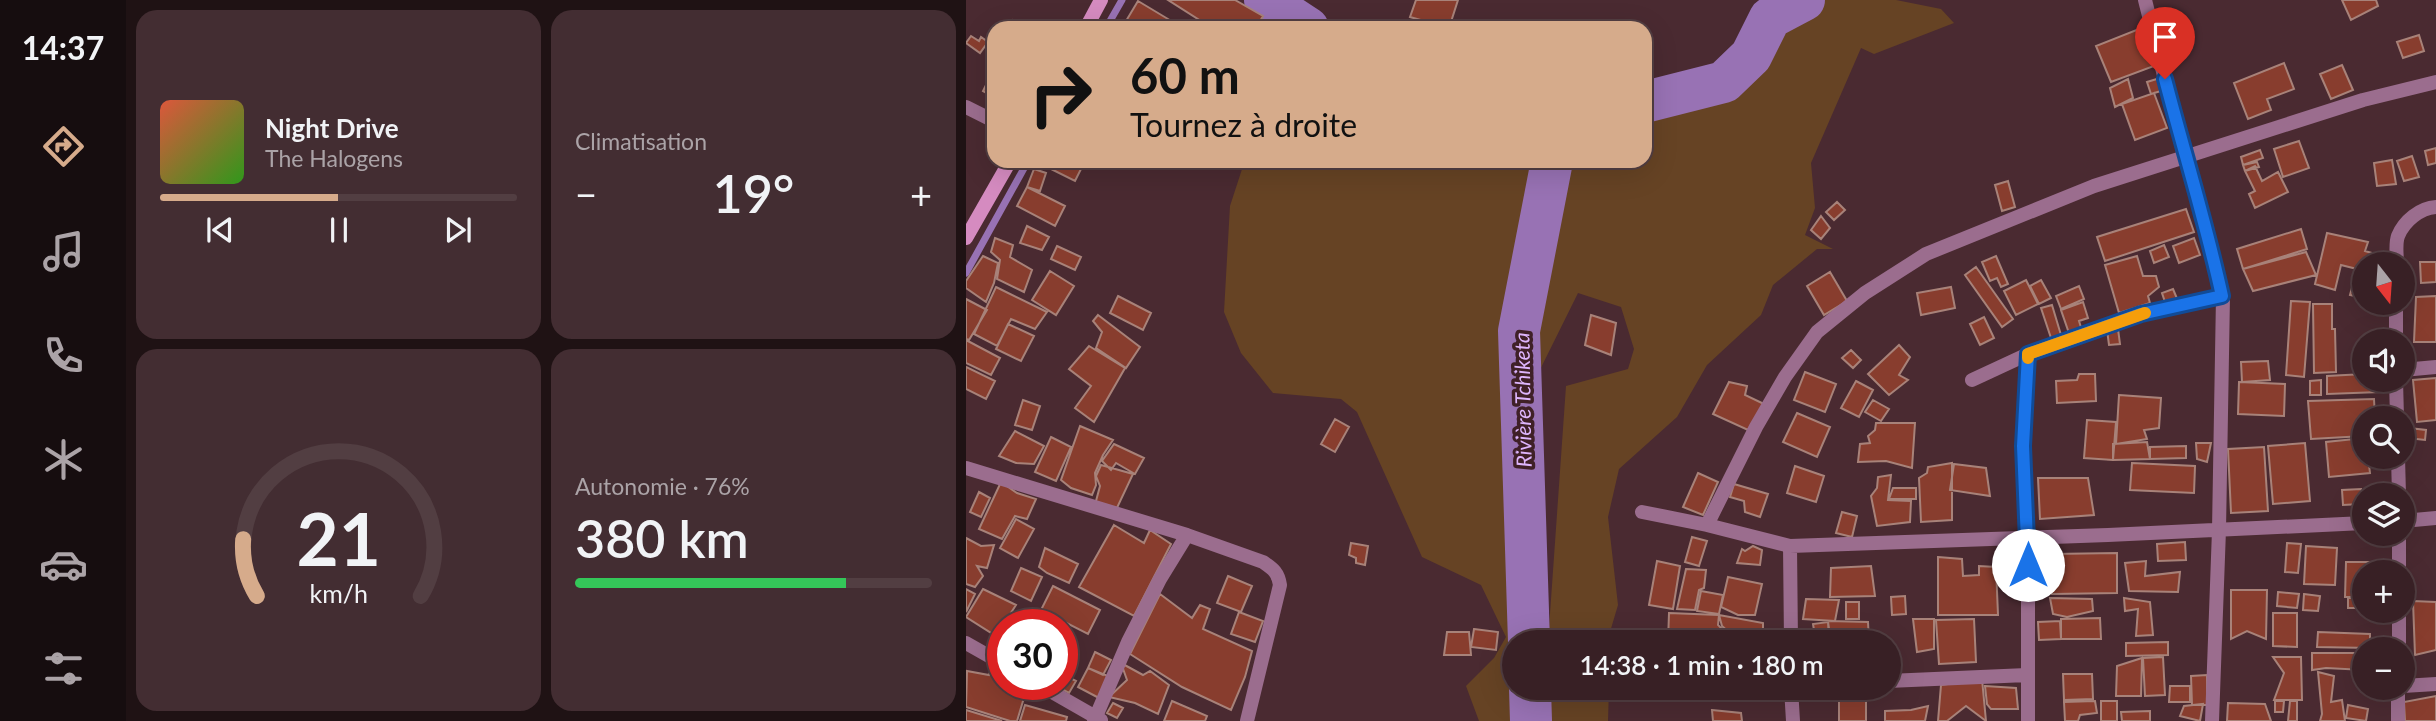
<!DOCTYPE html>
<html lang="fr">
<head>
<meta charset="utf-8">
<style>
	body { margin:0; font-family:Lato,sans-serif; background:#432d32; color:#f1f3f6; height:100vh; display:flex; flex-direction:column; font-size:26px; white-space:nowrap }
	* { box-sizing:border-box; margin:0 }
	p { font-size:23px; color:#aba3a7 }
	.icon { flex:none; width:38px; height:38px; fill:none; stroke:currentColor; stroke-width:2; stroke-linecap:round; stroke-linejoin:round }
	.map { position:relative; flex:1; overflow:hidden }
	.panel { display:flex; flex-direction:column; gap:10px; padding:10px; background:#1f1214; width:840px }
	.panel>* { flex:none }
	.guide { position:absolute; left:21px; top:21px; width:665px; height:147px; border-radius:21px; box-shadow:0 7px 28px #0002,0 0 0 2px #523e42; background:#d6ab8b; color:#111; overflow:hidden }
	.needle { width:46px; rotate:163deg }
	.tools { position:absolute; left:1386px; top:252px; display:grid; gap:14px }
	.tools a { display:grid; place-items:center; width:63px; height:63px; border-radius:50%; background:#382025; box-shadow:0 7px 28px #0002,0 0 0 2px #523e42; font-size:35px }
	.speed { position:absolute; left:21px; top:609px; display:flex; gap:14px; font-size:35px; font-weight:700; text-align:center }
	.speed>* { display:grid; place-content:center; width:91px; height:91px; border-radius:50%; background:#382025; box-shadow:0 7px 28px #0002,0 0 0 2px #523e42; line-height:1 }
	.speed .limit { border:10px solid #d22; background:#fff; color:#111 }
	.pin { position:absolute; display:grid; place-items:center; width:60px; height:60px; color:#fff; margin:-72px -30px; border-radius:50% 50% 50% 0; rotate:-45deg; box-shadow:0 0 7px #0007 }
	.pin .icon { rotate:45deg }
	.me { position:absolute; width:77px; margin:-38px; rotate:0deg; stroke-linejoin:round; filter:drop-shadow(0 0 5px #0008) }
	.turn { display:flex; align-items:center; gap:24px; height:147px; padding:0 28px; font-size:32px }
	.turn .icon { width:91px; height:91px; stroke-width:2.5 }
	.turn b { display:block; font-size:49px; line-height:60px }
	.big { font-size:52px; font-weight:600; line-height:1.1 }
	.panel .card { flex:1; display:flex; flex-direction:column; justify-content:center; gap:10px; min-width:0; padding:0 24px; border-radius:21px; background:#432d32 }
	.panel .dial { align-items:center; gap:0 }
	.dial svg { height:182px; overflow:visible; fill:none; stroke:#523e42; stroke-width:7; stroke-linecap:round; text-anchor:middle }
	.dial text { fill:#f1f3f6; stroke:none }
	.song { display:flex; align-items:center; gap:21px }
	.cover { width:84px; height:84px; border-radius:10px; background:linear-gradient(135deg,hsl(10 70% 55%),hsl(110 70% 35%)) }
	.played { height:7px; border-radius:4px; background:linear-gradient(90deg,#d6ab8b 50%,#523e42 50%) }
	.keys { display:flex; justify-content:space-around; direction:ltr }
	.heat { display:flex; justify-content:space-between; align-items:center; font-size:38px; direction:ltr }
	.charge { height:10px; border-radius:5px; background:linear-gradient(90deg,#34c759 76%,#523e42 0) }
	.panel .tiles { flex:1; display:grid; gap:10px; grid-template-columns:repeat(2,1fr) }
	.trip { position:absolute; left:536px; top:630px; width:399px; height:70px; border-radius:35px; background:#382025; box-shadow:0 7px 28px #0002,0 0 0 2px #523e42; font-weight:600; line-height:70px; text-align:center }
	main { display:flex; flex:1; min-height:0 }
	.tab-bar { display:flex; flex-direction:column; width:126px; justify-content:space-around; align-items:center; background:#160d0f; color:#aba3a7 }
	.tab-bar .icon { width:49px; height:49px }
	.tab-bar .active { color:#d6ab8b }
	.tab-bar b { font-size:32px; color:#f1f3f6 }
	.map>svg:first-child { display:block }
	.green { fill:#664324 }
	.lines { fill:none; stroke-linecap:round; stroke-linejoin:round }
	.stream { stroke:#9872b4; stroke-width:7 }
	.river { stroke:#9872b4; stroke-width:42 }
	.building { fill:#883d2e; stroke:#a88279; stroke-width:2 }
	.minor { stroke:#9b6d8e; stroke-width:14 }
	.secondary { stroke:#d58bc0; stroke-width:14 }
	.route-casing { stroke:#114b97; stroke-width:18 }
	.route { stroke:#1a73e8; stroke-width:12 }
	.slow { stroke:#f59e0b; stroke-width:12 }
	.labels { text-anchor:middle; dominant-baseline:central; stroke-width:7; stroke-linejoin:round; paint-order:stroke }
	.water-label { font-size:21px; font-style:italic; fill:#deb5fd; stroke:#3f2027 }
</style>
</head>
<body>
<main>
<nav class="tab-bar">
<b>14:37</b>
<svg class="icon active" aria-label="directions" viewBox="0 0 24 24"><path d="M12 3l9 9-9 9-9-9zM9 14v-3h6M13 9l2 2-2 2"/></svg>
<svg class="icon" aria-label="music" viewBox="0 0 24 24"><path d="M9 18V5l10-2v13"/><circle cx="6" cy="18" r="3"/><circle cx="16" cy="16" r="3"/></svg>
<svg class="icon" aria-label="phone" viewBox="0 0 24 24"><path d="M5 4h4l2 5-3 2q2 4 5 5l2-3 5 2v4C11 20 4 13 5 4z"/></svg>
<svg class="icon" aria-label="climate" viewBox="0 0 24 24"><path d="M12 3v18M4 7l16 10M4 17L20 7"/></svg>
<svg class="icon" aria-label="car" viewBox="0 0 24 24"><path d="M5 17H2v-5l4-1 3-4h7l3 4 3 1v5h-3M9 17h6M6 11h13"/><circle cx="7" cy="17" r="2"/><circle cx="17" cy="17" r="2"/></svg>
<svg class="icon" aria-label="filters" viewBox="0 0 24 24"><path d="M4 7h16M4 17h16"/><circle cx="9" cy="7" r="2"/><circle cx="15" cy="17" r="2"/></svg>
</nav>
<section class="panel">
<div class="tiles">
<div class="card">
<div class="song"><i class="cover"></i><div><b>Night Drive</b><p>The Halogens</p></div></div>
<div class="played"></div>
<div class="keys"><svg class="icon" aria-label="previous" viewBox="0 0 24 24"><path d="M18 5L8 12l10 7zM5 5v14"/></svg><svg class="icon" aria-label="pause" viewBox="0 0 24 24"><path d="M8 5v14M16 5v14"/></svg><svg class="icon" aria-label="next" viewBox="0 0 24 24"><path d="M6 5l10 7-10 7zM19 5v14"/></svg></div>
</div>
<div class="card"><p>Climatisation</p>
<div class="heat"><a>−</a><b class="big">19°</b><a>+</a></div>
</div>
<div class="card dial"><svg viewBox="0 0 100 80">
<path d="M14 69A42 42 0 1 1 86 69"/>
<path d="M14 69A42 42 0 0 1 8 44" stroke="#d6ab8b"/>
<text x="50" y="56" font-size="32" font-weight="700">21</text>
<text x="50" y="72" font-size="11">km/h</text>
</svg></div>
<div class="card"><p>Autonomie · 76%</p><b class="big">380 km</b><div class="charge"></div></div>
</div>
</section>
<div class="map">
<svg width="1470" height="721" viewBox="0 0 1470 721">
	<rect width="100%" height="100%" fill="#4a2a31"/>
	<path class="green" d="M835,0H930L975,9L988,23L908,54L895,48L845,163L849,208L839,235L867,249H851L807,285L795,315L741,365L711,417L653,469L642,517L652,605L641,642H582L600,386L662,369L668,349L655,307L612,293L559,400L566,458L558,530L559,642H548V688H559L554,721H513L500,686L528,658L540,637L515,585L456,557L391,412L375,399L307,393L275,353L258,312L264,206L278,163L279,161H679V94L745,82L790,50L814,9Z
		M580,688H643L642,721H582Z"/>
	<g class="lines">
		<path class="stream" d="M140,28L156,0
			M0,273L62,161"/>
		<path class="river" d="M299,0L342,28
			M679,102L758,82L785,56L804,18L838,0
			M563,642L553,331L586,161
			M564,688L565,721"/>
	</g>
	<path class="building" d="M202,0H269L297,16L290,28H246Z
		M450,0H492L483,28L444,17Z
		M1376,0H1410L1412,6L1385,20Z
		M172,1L217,28L157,26Z
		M47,20L59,27L58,28H42Z
		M1173,29L1188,66L1145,82L1130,46Z
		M1453,35L1458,51L1437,58L1431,42Z
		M5,36L13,41L15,37L22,42L14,53L0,43Z
		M1318,63L1328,89L1301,99L1305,110L1282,119L1268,83Z
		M1376,65L1387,90L1365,99L1354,74Z
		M1194,78L1198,90L1185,94L1181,82Z
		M23,79L28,81V97L17,91Z
		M1162,79L1167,98L1149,107L1144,88Z
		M1188,93L1201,128L1169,140L1156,104Z
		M1333,141L1343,168L1317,177L1308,149Z
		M1470,148V163L1462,165L1459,151Z
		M1294,150L1297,158L1277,165L1275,157Z
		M1446,156L1453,177L1438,181L1431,161Z
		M1426,160L1430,184L1411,186L1408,163Z
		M77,161H119L109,181L75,164Z
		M1291,162L1293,167L1279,171L1277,165Z
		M1289,166L1296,181L1312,172L1322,192L1289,208L1283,194L1289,191L1279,171Z
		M68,169L80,173L74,191L61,187Z
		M1042,181L1049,207L1036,211L1029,185Z
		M61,187L99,206L89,226L51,206Z
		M871,202L879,210L868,220L860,212Z
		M1220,209L1228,232L1139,261L1131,237Z
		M855,216L864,228L855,239L845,230Z
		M61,226L83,237L76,250L54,243Z
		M1335,229L1341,249L1277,269L1271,249Z
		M1361,233L1402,242L1399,251L1416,256L1414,264H1398V298L1384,295L1391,269L1375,265L1369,290L1349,284Z
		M29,238L47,245L44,257L66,270L58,292L31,279L34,260L25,252Z
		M1228,238L1234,255L1213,263L1207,246Z
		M1198,245L1203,257L1188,263L1184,251Z
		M91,246L115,257L109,270L85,259Z
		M1340,252L1350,275L1287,291L1277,269Z
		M17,256L32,263L28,283L20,302L0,288V281Z
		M1030,256L1042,284L1035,287L1031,278L1024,281L1016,262Z
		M1171,256L1177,276H1190L1193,287L1182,296L1184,303L1153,313L1139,265Z
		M1454,262H1470V282L1455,283Z
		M1010,267L1047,319L1036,327L999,275Z
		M84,271L108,286L90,315L66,300Z
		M864,272L881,301L858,315L841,286Z
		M1060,280L1072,304L1050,315L1038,291Z
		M1075,280L1085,298L1073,304L1064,286Z
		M1113,286L1118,299L1095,309L1090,296Z
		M30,287L81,312L69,329L45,319L31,346L8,334Z
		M985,287L989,308L955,315L951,293Z
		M1207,289L1212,301L1200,305L1196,293Z
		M152,296L185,313L177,330L144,313Z
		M1470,296V342H1448L1450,297Z
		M0,299L21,310L3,340L0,339Z
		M1325,301L1344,302L1338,377L1320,375Z
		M1117,302L1122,318L1113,321L1117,334L1105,339L1095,310Z
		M1347,304H1366V329H1369L1370,372L1348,373Z
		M1086,305L1095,335L1085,338L1075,308Z
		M132,315L174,347L160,368L130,348L136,332L127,321Z
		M625,315L650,323L645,355L619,345Z
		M1018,317L1028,338L1014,345L1004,324Z
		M42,324L68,336L55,361L30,349Z
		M1152,329L1154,344L1143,345L1141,330Z
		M0,340L34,358L25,375L0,363Z
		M933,345L944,357L933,375L942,380L923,395L902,374Z
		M123,346L159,368L128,422L109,408L125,386L103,369Z
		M885,350L895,360L887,368L876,358Z
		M1302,361L1304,380L1276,382L1275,362Z
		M0,367L29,381L20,399L0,389Z
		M839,372L870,384L859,412L828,400Z
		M1113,374H1129L1130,401L1091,403L1090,381L1111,380Z
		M1398,374V380H1414V392L1361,394V376Z
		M1470,378V420L1451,422L1447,380Z
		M1355,380V395H1344V381Z
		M890,381L907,390L893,417L875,408Z
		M763,382L781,386L779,395L798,404L782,430L747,414Z
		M1273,382L1319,384L1318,416L1272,414Z
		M1153,395L1195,398L1193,428L1178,430L1181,439L1150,444Z
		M1408,399L1409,418H1398V436L1345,439L1342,401Z
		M57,400L74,406L66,430L49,425Z
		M907,400L923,409L915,421L899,412Z
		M831,413L864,427L851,457L817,442Z
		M369,419L383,427L369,452L355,444Z
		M1121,420L1150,422L1147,460L1118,458Z
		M910,423H949L946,468L920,461L892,462L894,444L904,443L902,436L909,430Z
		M114,426L147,440L137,455L129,473L130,485L126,495L105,488L95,480Z
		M1443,428L1460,430L1459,440L1442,438Z
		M49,431L78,446L68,464L50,463L33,456Z
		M85,437L105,447L90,481L69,472Z
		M1398,438V457H1402L1404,473L1363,477L1360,442Z
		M1181,442L1184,459L1147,460V444Z
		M1230,443H1245L1241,462L1231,459Z
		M1339,443L1344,501L1307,504L1302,446Z
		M148,444L178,458L169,474L150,463L145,470L136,461Z
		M1220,446V458L1184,459V447Z
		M1298,447L1302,511L1265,513L1262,449Z
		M986,463V520L955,522L953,478L961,473L962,467Z
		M1166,463L1229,466L1228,493L1164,490Z
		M988,464L1020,468L1024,496L984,490Z
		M135,465L167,474L149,512L130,501L134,486L130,476Z
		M829,466L858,476L850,502L821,493Z
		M732,473L752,482L737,515L717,507Z
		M925,475L922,500L945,501L944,522L911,526L905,496L911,488L912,477Z
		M1072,478H1122L1128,515L1074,519Z
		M35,482L51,493L70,499L61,519L49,516L36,539L13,529Z
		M768,484L802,494L794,517L779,512L778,501L764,497Z
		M927,488H950V499H923Z
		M1395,489V504L1377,505L1376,490Z
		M13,492L24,498L15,517L4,512Z
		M876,512L891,516L886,537L870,533Z
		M50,519L68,529L52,558L34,548Z
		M148,525L178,543L184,530L205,544L168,616L113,587Z
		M726,537L741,541L733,566L719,562Z
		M0,538L15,546L28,545L21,568L11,566L17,576L9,587L0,584Z
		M1219,542L1220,560L1192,561L1191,544Z
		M385,543L402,546L399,565L390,563V558L383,555Z
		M1321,543L1335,544L1332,573L1319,572Z
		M787,546L796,550L794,565L771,563L776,549L779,551Z
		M1340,546L1371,548L1369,585L1338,584Z
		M79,548L112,564L103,583L81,573L73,567Z
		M1151,553V593L1086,594L1085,554Z
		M972,557L996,559L997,576L1013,575V566L1030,567L1032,615H972Z
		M691,561L714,566L707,609L683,605Z
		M1180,561L1179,576L1214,572L1212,592L1163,591L1159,563Z
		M1380,562H1417V572H1398V597H1379Z
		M905,566L909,596L864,597L865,568Z
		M55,568L76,577L65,601L45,591Z
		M720,569L740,570L738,588L733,590L729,610L711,609Z
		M262,576L286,586L275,612L251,603Z
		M762,577L796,584L789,615H772L755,607Z
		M87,586L134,610L122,634L75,610Z
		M0,589L9,594L0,612Z
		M17,589L50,605L30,636L0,617Z
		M1265,590H1301L1300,639L1281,631L1265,639Z
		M735,591L757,595L753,614L731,611Z
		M1312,592L1333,594L1331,608L1311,606Z
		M194,594L226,618L234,605L244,609L237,629L286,651L279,677L265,710L216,687L164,654Z
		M1338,594L1354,596L1352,611L1337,610Z
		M939,596L940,614L926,615L925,597Z
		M1084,598L1126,599L1127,611L1101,617L1087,614Z
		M1158,598L1184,602L1187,635L1170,636L1172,609L1159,611Z
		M1382,598H1398V608H1382Z
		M840,599L873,600L869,621L837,619Z
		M1447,601L1470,602V650L1449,655Z
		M880,602H893V619H880Z
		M273,612L297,621L289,642L265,634Z
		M703,613L753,615L752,625L764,637H743V642H702Z
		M1307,613H1331V647L1307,646Z
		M753,615L797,623V639L765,634L756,626Z
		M1134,618L1135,639H1095V619Z
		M947,619H968V649L951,652Z
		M1008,619L1010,662L973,664L970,620Z
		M862,621L902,622L903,642H863Z
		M1094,621L1095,639L1073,640L1072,622Z
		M862,622L865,642H850L847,624Z
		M508,629L532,632L530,650L505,647Z
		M481,632H503L505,655H478Z
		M1352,632L1404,634V648L1351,647Z
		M761,637L796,639V642H760Z
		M1202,642V655L1160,656V643Z
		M129,652L145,660L137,675L122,668Z
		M1346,653H1398V670L1360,668L1346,670Z
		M1197,657L1199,695L1179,696L1177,658Z
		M1307,657H1335L1336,700H1308L1318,673Z
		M1176,658L1175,696H1150L1151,666Z
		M155,663L177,675L184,671L203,685L192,714L169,703L143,697L161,680Z
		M27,664L37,669V684H46L60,691L51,721H44L0,707L1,671L23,675Z
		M122,668L142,676L133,698L112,687Z
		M1352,672L1368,676L1365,702L1376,700L1379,721H1354L1356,714Z
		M1097,674H1126L1127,699L1098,700Z
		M98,675L110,681L103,693L92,687L96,684Z
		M1241,675V705H1226L1225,676Z
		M1016,679L1020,721L1000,706L981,721H972L975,685Z
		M1019,686L1050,688L1052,709H1025L1021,704Z
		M1204,686H1224V702H1203Z
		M760,688H782L778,700L761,701Z
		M1470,696V721H1439L1438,702Z
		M873,698H900V721H873Z
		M206,701L241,716L239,721H198Z
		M1129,701L1131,713L1114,715L1112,721H1099L1098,702Z
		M1135,701H1151V721H1135Z
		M1309,701H1318L1317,712H1309Z
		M1324,701H1331V721H1322Z
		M147,703L157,708L151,718L141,713Z
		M1262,703L1299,704L1305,721H1261Z
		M1237,704L1234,721L1214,716L1218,706Z
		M59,705L101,717L100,721H54Z
		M1382,705L1402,709L1400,721L1380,718Z
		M962,706L959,721H919V711L945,710Z
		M0,710L36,721H0Z
		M746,710L775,713L776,721H747Z
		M1184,711V721H1156L1155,712Z"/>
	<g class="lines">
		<path class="minor" d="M1179,0L1219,159L1242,233L1257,296L1253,530L1246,721
			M0,107L28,121
			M1431,264C1431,256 1429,244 1432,236C1438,221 1454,208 1470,207
			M1430,341V303
			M1062,354L1057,446L1062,538V721
			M1437,370L1470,367
			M1006,380L1062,354L1175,314L1257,296
			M1430,380L1431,418
			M1432,457L1433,495
			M0,468L221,535L297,562C307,569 312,572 314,585L281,721
			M676,512L741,525L824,546L1142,535L1398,523
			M1437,521L1470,518
			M741,525L790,427L819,377L851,332L899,293L960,254L1128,186L1397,100L1470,82
			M824,546L825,642
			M1433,572V534
			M0,643L37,664
			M1433,649V611
			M922,681L1061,675
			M72,684L135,720
			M1437,686L1470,684
			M825,688L827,721
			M128,721L162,642L194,579L221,535
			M1432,721V688"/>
		<path class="secondary" d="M120,28L135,0
			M0,238L44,161"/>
	</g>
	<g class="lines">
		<defs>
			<path id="route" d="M1062,565L1057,446L1062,354L1175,314L1256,296C1240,223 1218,152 1199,79"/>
		</defs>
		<use href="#route" class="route-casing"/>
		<use href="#route" class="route"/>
		<path class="slow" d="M1062,358V354L1179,313"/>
	</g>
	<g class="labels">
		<g class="water-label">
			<text transform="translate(556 400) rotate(-91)">Rivière Tchiketa</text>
		</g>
	</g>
</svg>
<div class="tools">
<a><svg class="needle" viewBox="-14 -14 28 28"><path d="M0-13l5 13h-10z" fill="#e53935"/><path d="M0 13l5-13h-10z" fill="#aba3a7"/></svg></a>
<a><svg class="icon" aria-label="sound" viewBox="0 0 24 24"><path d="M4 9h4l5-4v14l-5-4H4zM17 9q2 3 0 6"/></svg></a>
<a><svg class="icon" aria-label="search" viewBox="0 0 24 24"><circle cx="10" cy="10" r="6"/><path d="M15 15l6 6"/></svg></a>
<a><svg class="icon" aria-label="layers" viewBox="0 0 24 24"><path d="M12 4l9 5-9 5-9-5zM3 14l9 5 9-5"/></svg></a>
<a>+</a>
<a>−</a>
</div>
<div class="speed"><div class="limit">30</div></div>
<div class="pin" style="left:1199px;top:79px;background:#d93025"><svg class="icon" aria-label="arrive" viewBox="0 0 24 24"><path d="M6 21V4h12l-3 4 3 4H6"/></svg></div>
<svg class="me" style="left:1062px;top:565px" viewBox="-20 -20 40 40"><circle r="19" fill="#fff"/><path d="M0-13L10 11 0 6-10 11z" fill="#1a73e8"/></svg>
<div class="trip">14:38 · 1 min · 180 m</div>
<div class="guide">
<div class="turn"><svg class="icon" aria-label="right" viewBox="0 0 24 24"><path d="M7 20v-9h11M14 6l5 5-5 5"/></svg><div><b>60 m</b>Tournez à droite</div></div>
</div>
</div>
</main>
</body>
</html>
